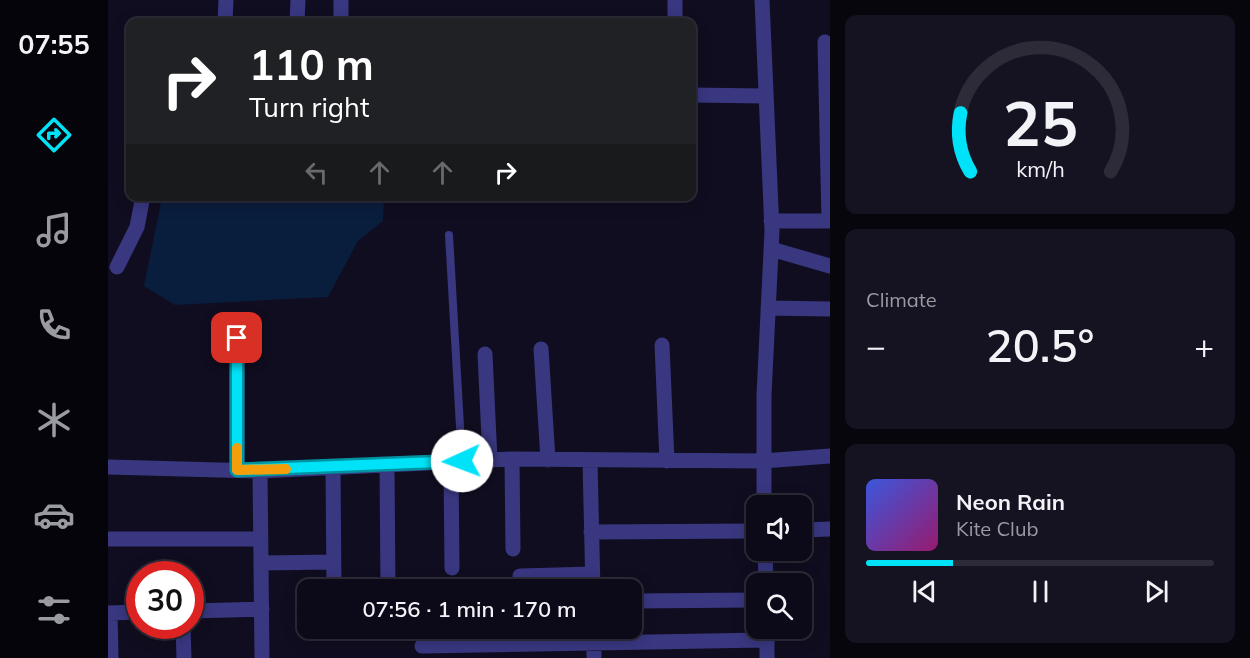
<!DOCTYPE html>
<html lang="en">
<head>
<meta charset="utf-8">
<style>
	body { margin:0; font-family:Mulish,sans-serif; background:#151321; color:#f1f3f6; height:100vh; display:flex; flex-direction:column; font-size:22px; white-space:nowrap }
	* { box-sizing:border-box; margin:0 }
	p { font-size:20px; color:#9a9aa2 }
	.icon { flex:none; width:33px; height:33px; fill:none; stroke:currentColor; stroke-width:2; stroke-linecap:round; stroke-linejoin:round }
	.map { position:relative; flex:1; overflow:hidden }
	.drawer { display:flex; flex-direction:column; gap:15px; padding:15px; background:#07060d; width:420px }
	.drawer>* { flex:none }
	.guide { position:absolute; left:18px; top:18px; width:570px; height:183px; border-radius:12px; box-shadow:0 3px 15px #0003,0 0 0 2px #2c2b37; background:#202124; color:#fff; overflow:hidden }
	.controls { position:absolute; left:638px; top:495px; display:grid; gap:12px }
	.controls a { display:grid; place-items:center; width:66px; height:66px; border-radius:12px; background:#0c0a18; box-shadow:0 3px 15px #0003,0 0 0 2px #2c2b37; font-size:30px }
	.speed { position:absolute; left:18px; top:561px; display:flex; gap:12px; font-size:30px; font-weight:700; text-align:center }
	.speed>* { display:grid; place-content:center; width:78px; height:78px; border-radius:50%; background:#0c0a18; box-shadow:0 3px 15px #0003,0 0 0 2px #2c2b37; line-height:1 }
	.speed .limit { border:9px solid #d22; background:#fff; color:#111 }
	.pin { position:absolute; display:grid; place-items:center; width:51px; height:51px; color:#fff; margin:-26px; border-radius:12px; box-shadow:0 3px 9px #0006 }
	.me { position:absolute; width:66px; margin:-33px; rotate:268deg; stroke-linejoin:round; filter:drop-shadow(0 0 4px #0008) }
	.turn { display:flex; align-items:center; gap:21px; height:126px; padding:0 24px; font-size:27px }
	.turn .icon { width:78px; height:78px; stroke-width:2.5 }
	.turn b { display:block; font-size:42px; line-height:51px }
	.lanes { display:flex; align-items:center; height:57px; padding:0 24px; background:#0003; justify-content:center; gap:30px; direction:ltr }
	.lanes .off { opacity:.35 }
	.big { font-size:45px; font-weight:600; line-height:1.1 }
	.drawer .card { flex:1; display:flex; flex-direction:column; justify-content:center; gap:9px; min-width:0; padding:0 21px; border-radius:12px; background:#151321 }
	.drawer .dial { align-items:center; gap:0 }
	.dial svg { height:156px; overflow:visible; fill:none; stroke:#2c2b37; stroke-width:7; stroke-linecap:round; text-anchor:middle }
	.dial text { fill:#f1f3f6; stroke:none }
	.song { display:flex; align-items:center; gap:18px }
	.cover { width:72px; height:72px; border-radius:9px; background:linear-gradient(135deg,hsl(230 70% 55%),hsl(320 70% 35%)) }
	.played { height:6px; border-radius:3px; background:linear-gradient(90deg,#00e2f7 25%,#2c2b37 25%) }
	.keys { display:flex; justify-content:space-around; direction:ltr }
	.heat { display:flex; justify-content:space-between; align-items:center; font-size:33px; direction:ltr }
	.trip { position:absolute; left:189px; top:579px; width:345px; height:60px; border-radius:12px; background:#0c0a18; box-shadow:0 3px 15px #0003,0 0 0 2px #2c2b37; font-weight:600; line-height:60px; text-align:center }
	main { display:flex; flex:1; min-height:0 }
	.menu { display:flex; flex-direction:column; width:108px; justify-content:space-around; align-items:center; background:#05040a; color:#9a9aa2 }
	.menu .icon { width:42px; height:42px }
	.menu .active { color:#00e2f7 }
	.menu b { font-size:27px; color:#f1f3f6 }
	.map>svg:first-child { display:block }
	.water { fill:#091d3d }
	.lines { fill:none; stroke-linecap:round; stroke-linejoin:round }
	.lane { stroke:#393780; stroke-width:8 }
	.street { stroke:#393780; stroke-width:15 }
	.route-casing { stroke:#0093a1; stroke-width:15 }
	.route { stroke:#00e2f7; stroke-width:10 }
	.slow { stroke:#f59e0b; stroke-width:10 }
</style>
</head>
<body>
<main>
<nav class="menu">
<b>07:55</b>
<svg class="icon active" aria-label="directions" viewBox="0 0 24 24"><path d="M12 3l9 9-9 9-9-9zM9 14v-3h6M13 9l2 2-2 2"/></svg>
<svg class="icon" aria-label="music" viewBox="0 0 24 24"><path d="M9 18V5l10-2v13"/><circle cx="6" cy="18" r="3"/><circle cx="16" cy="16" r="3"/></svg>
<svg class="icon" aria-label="phone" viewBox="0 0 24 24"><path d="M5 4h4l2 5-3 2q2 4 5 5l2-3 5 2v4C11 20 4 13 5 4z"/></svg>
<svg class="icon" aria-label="climate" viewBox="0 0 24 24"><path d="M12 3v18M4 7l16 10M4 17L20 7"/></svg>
<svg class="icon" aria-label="car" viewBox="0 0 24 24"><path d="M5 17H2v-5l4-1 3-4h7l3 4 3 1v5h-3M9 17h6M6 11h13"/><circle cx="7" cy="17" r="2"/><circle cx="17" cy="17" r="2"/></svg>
<svg class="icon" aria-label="filters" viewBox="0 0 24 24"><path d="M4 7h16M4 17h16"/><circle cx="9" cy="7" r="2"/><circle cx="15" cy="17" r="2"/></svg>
</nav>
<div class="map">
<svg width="722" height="658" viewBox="0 0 722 658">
	<rect width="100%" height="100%" fill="#100d20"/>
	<path class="water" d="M54,197V196L276,197L275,221L250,241L220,297L67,305L36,286Z"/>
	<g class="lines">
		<path class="lane" d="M341,235L354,461"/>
		<path class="street" d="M654,0L664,231L656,395V506
			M117,22L118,0
			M189,22L190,0
			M233,22V0
			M567,22V0
			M717,42L721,221
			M584,95L657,96
			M663,221H722
			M663,249L722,266
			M9,267L29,227L35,196
			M660,308L722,309
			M554,345L559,461
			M433,349L440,460
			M377,354L382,460
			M404,459L405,549
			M482,461L485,590
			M343,462L344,568
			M279,465L280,590
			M0,467L152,471L404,459L655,461L722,456
			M225,467L226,590
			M129,470V338
			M152,471L154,658
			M693,530L722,529
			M483,532L648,531
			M0,539H153
			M657,550L658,584
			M153,563L225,562
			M412,576L484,574
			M524,601L648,600
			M82,611L154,609
			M0,613L32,612
			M2,613L3,658
			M75,626L76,658
			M486,628V658
			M659,628V658
			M314,646L659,640"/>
	</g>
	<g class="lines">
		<defs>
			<path id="route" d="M129,338V470L354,461"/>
		</defs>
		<use href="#route" class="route-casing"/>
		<use href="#route" class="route"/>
		<path class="slow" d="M129,448V470L178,469"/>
	</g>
</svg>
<div class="controls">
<a><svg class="icon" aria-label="sound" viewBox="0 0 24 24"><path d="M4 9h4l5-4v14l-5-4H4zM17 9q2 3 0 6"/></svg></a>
<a><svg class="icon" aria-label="search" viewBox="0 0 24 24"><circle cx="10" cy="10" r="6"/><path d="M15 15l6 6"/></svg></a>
</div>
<div class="speed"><div class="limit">30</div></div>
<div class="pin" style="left:129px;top:338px;background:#d93025"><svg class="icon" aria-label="arrive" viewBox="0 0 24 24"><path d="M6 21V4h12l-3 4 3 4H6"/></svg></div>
<svg class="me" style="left:354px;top:461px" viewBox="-20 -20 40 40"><circle r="19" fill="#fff"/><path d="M0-13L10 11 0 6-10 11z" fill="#00e2f7"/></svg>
<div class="trip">07:56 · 1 min · 170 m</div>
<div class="guide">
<div class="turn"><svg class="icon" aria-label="right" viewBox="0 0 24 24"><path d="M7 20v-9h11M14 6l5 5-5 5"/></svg><div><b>110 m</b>Turn right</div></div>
<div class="lanes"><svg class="icon off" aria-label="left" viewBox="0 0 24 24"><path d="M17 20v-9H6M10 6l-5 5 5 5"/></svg><svg class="icon off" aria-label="ahead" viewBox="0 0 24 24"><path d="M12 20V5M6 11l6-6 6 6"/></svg><svg class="icon off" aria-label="ahead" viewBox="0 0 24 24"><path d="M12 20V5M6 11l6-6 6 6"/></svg><svg class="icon" aria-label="right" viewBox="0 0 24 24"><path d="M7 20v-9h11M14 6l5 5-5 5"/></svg></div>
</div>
</div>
<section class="drawer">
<div class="card dial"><svg viewBox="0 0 100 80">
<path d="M14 69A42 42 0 1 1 86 69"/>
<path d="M14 69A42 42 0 0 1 9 39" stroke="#00e2f7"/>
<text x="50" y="56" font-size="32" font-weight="700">25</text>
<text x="50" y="72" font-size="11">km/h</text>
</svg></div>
<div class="card"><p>Climate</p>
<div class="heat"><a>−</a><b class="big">20.5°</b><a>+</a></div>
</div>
<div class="card">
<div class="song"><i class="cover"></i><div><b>Neon Rain</b><p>Kite Club</p></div></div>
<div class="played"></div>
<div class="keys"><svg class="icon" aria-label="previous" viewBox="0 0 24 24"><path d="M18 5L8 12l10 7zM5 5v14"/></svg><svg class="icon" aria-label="pause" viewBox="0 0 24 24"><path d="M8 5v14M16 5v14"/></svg><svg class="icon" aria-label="next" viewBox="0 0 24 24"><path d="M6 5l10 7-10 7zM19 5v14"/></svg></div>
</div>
</section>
</main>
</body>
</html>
